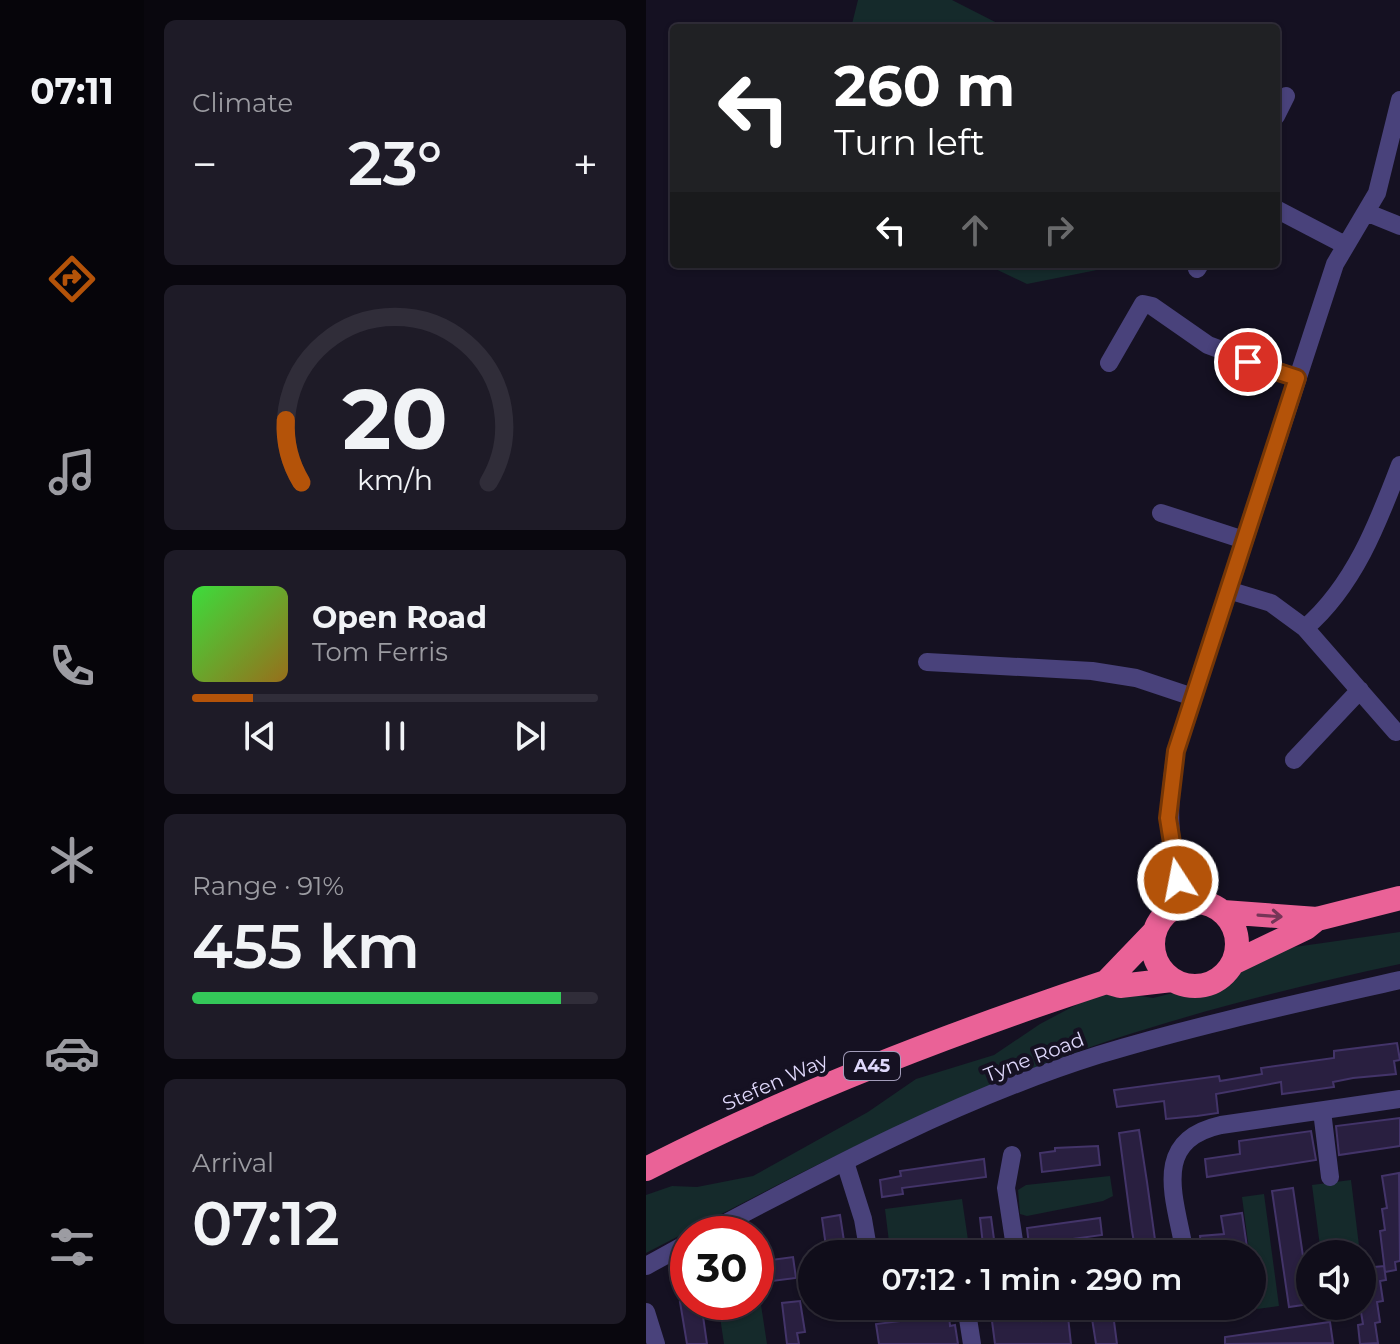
<!DOCTYPE html>
<html lang="en">
<head>
<meta charset="utf-8">
<style>
	body { margin:0; font-family:Montserrat,sans-serif; background:#1e1b27; color:#f1f3f6; height:100vh; display:flex; flex-direction:column; font-size:30px; white-space:nowrap }
	* { box-sizing:border-box; margin:0 }
	p { font-size:26px; color:#9c9ca2 }
	.icon { flex:none; width:44px; height:44px; fill:none; stroke:currentColor; stroke-width:2; stroke-linecap:round; stroke-linejoin:round }
	.map { position:relative; flex:1; overflow:hidden }
	.details { display:flex; flex-direction:column; gap:20px; padding:20px; background:#09070e; width:502px }
	.details>* { flex:none }
	.hud { position:absolute; left:24px; top:24px; width:610px; height:244px; border-radius:8px; box-shadow:0 2px 6px #0004,0 0 0 2px #302d39; background:#202124; color:#fff; overflow:hidden }
	.controls { position:absolute; left:650px; top:1240px; display:grid; gap:16px }
	.controls a { display:grid; place-items:center; width:80px; height:80px; border-radius:50%; background:#100d1a; box-shadow:0 2px 6px #0004,0 0 0 2px #302d39; font-size:40px }
	.speed { position:absolute; left:24px; top:1216px; display:flex; gap:16px; font-size:40px; font-weight:700; text-align:center }
	.speed>* { display:grid; place-content:center; width:104px; height:104px; border-radius:50%; background:#100d1a; box-shadow:0 2px 6px #0004,0 0 0 2px #302d39; line-height:1 }
	.speed .limit { border:12px solid #d22; background:#fff; color:#111 }
	.pin { position:absolute; display:grid; place-items:center; width:68px; height:68px; color:#fff; margin:-34px; border:4px solid #fff; border-radius:50%; box-shadow:0 2px 8px #0007 }
	.me { position:absolute; width:88px; margin:-44px; rotate:349deg; stroke-linejoin:round; filter:drop-shadow(0 0 6px #0008) }
	.turn { display:flex; align-items:center; gap:28px; height:168px; padding:0 32px; font-size:36px }
	.turn .icon { width:104px; height:104px; stroke-width:2.5 }
	.turn b { display:block; font-size:56px; line-height:68px }
	.lanes { display:flex; align-items:center; height:76px; padding:0 32px; background:#0003; justify-content:center; gap:40px; direction:ltr }
	.lanes .off { opacity:.35 }
	.big { font-size:60px; font-weight:600; line-height:1.1 }
	.details .tile { flex:1; display:flex; flex-direction:column; justify-content:center; gap:12px; min-width:0; padding:0 28px; border-radius:12px; background:#1e1b27 }
	.details .dial { align-items:center; gap:0 }
	.dial svg { height:208px; overflow:visible; fill:none; stroke:#302d39; stroke-width:7; stroke-linecap:round; text-anchor:middle }
	.dial text { fill:#f1f3f6; stroke:none }
	.song { display:flex; align-items:center; gap:24px }
	.cover { width:96px; height:96px; border-radius:12px; background:linear-gradient(135deg,hsl(120 70% 55%),hsl(40 70% 35%)) }
	.played { height:8px; border-radius:4px; background:linear-gradient(90deg,#b45309 15%,#302d39 15%) }
	.keys { display:flex; justify-content:space-around; direction:ltr }
	.heat { display:flex; justify-content:space-between; align-items:center; font-size:44px; direction:ltr }
	.charge { height:12px; border-radius:6px; background:linear-gradient(90deg,#34c759 91%,#302d39 0) }
	.trip { position:absolute; left:152px; top:1240px; width:468px; height:80px; border-radius:40px; background:#100d1a; box-shadow:0 2px 6px #0004,0 0 0 2px #302d39; font-weight:600; line-height:80px; text-align:center }
	main { display:flex; flex:1; min-height:0 }
	.tab-bar { display:flex; flex-direction:column; width:144px; justify-content:space-around; align-items:center; background:#06050a; color:#9c9ca2 }
	.tab-bar .icon { width:56px; height:56px }
	.tab-bar .active { color:#b45309 }
	.tab-bar b { font-size:36px; color:#f1f3f6 }
	.map>svg:first-child { display:block }
	.green { fill:#152a2b }
	.building { fill:#291f40; stroke:#433469; stroke-width:2 }
	.lines { fill:none; stroke-linecap:round; stroke-linejoin:round }
	.minor { stroke:#49427b; stroke-width:18 }
	.highway { stroke:#ea6297; stroke-width:24 }
	.oneway { stroke:#753557 }
	.route-casing { stroke:#753606; stroke-width:20 }
	.route { stroke:#b45309; stroke-width:14 }
	.labels { text-anchor:middle; dominant-baseline:central; stroke-width:8; stroke-linejoin:round; paint-order:stroke }
	.shield { fill:#151122; stroke:#a29cb9; stroke-width:2 }
	.shield-label { font-size:18px; font-weight:bold; fill:#ded7fa }
	.street-label { font-size:20px; fill:#ded7fa; stroke:#151122 }
</style>
</head>
<body>
<main>
<nav class="tab-bar">
<b>07:11</b>
<svg class="icon active" aria-label="directions" viewBox="0 0 24 24"><path d="M12 3l9 9-9 9-9-9zM9 14v-3h6M13 9l2 2-2 2"/></svg>
<svg class="icon" aria-label="music" viewBox="0 0 24 24"><path d="M9 18V5l10-2v13"/><circle cx="6" cy="18" r="3"/><circle cx="16" cy="16" r="3"/></svg>
<svg class="icon" aria-label="phone" viewBox="0 0 24 24"><path d="M5 4h4l2 5-3 2q2 4 5 5l2-3 5 2v4C11 20 4 13 5 4z"/></svg>
<svg class="icon" aria-label="climate" viewBox="0 0 24 24"><path d="M12 3v18M4 7l16 10M4 17L20 7"/></svg>
<svg class="icon" aria-label="car" viewBox="0 0 24 24"><path d="M5 17H2v-5l4-1 3-4h7l3 4 3 1v5h-3M9 17h6M6 11h13"/><circle cx="7" cy="17" r="2"/><circle cx="17" cy="17" r="2"/></svg>
<svg class="icon" aria-label="filters" viewBox="0 0 24 24"><path d="M4 7h16M4 17h16"/><circle cx="9" cy="7" r="2"/><circle cx="15" cy="17" r="2"/></svg>
</nav>
<section class="details">
<div class="tile"><p>Climate</p>
<div class="heat"><a>−</a><b class="big">23°</b><a>+</a></div>
</div>
<div class="tile dial"><svg viewBox="0 0 100 80">
<path d="M14 69A42 42 0 1 1 86 69"/>
<path d="M14 69A42 42 0 0 1 8 45" stroke="#b45309"/>
<text x="50" y="56" font-size="32" font-weight="700">20</text>
<text x="50" y="72" font-size="11">km/h</text>
</svg></div>
<div class="tile">
<div class="song"><i class="cover"></i><div><b>Open Road</b><p>Tom Ferris</p></div></div>
<div class="played"></div>
<div class="keys"><svg class="icon" aria-label="previous" viewBox="0 0 24 24"><path d="M18 5L8 12l10 7zM5 5v14"/></svg><svg class="icon" aria-label="pause" viewBox="0 0 24 24"><path d="M8 5v14M16 5v14"/></svg><svg class="icon" aria-label="next" viewBox="0 0 24 24"><path d="M6 5l10 7-10 7zM19 5v14"/></svg></div>
</div>
<div class="tile"><p>Range · 91%</p><b class="big">455 km</b><div class="charge"></div></div>
<div class="tile"><p>Arrival</p><b class="big">07:12</b></div>
</section>
<div class="map">
<svg width="754" height="1344" viewBox="0 0 754 1344">
	<rect width="100%" height="100%" fill="#151122"/>
	<path class="green" d="M212,0H306L357,26L388,28H205Z
		M339,264H457L451,270L381,284Z
		M754,932V964C656,985 557,1010 462,1041C301,1095 150,1175 0,1253V1195L26,1186L51,1187L107,1176L222,1112L270,1079L348,1055L394,1024L447,996L468,992L507,998L579,980L599,954Z
		M464,1176L467,1196L457,1201L381,1216L374,1214L372,1190L380,1185Z
		M705,1180L714,1254H675L666,1185Z
		M618,1194L633,1306L611,1309L596,1197Z
		M316,1199L322,1240L244,1250L239,1209Z
		M115,1305L121,1344H78L73,1310Z"/>
	<path class="building" d="M751,1043L754,1060L748,1061L750,1074L707,1078L687,1082L688,1087L636,1094L635,1082L570,1094L572,1113L551,1116L520,1119L518,1101L471,1107L468,1090L573,1076L574,1081L616,1074L615,1068L688,1058V1051Z
		M754,1118V1146L693,1155L690,1126Z
		M493,1130L501,1182L511,1254H490L486,1231L473,1133Z
		M665,1131L670,1160L561,1177L559,1159L594,1154L593,1141Z
		M452,1146L454,1165L396,1172L394,1153L409,1151V1148Z
		M338,1159L340,1177L256,1188L257,1194L236,1197L234,1180L255,1176L254,1171Z
		M753,1173L754,1261L749,1262L750,1270L739,1272L734,1231L739,1230L736,1209L741,1208L736,1176Z
		M647,1188L664,1304L643,1307L626,1191Z
		M596,1213L602,1254H556L554,1236L578,1234L575,1216Z
		M194,1215L200,1254H181L176,1218Z
		M345,1217L350,1254H338L334,1218Z
		M454,1218L456,1235L383,1245L381,1228Z
		M147,1257L150,1278L110,1283V1262Z
		M738,1266L740,1280L734,1281L737,1301L731,1302L734,1322L729,1323L732,1343L714,1344L712,1325L717,1324L714,1306L720,1303L718,1268Z
		M154,1301L159,1332L151,1333L153,1344H141L136,1303Z
		M34,1302H55L61,1344H41Z
		M344,1306H394L396,1321L422,1317L425,1344H349Z
		M444,1306H466L471,1344H450Z
		M303,1315L304,1326L309,1325L312,1344H233L230,1324Z
		M684,1322L687,1343L579,1344V1337Z"/>
	<g class="lines">
		<path class="minor" d="M630,116L640,96
			M630,209L699,245
			M722,213L754,226
			M551,269L554,264
			M463,363L497,304L506,306L562,345L651,378
			M515,513L598,540
			M582,590L625,603L659,628L750,732
			M659,628C708,586 732,523 754,465
			M281,662L446,671L490,678L547,697
			M648,760L714,690
			M538,903C523,845 520,811 530,751L689,264L731,193L754,100
			M676,1111L684,1177
			M366,1155L360,1188L370,1254
			M199,1162L217,1219L223,1254
			M59,1234C185,1167 315,1098 452,1055C551,1025 653,1003 754,980
			M539,1254C530,1200 503,1141 575,1125L754,1099
			M0,1266L42,1243
			M320,1306L326,1344
			M521,1309L538,1306
			M190,1311L208,1306
			M0,1312L10,1344"/>
		<path class="highway" d="M507 944a42 42 0 1 1 84 0a42 42 0 1 1-84 0Z
			M577,912L671,919
			M587,963L660,928L671,919L754,898
			M460,982L509,931
			M0,1169C148,1093 302,1034 460,982L474,986L526,980"/>
	</g>
	<defs><path id="oneway-shaft" d="M-6 0H5M1.5-3L5.5 0L1.5 3" fill="none" stroke-width="1.6" stroke-linecap="round" stroke-linejoin="round" transform="scale(2)"/></defs>
	<use class="oneway" href="#oneway-shaft" transform="translate(624 916) rotate(4)"/>
	<g class="lines">
		<defs>
			<path id="route" d="M532,880L522,818L530,751L651,378L602,362"/>
		</defs>
		<use href="#route" class="route-casing"/>
		<use href="#route" class="route"/>
	</g>
	<g class="labels">
		<rect class="shield" x="198" y="1052" width="56" height="28" rx="6"/>
		<g class="shield-label">
			<text x="226" y="1066">A45</text>
		</g>
		<g class="street-label">
			<text transform="translate(388 1057) rotate(-21)">Tyne Road</text>
			<text transform="translate(129 1082) rotate(-24)">Stefen Way</text>
		</g>
	</g>
</svg>
<div class="controls">
<a><svg class="icon" aria-label="sound" viewBox="0 0 24 24"><path d="M4 9h4l5-4v14l-5-4H4zM17 9q2 3 0 6"/></svg></a>
</div>
<div class="speed"><div class="limit">30</div></div>
<div class="pin" style="left:602px;top:362px;background:#d93025"><svg class="icon" aria-label="arrive" viewBox="0 0 24 24"><path d="M6 21V4h12l-3 4 3 4H6"/></svg></div>
<svg class="me" style="left:532px;top:880px" viewBox="-20 -20 40 40"><circle r="17" fill="#b45309" stroke="#fff" stroke-width="3"/><path d="M0-11L8 9 0 5-8 9z" fill="#fff"/></svg>
<div class="trip">07:12 · 1 min · 290 m</div>
<div class="hud">
<div class="turn"><svg class="icon" aria-label="left" viewBox="0 0 24 24"><path d="M17 20v-9H6M10 6l-5 5 5 5"/></svg><div><b>260 m</b>Turn left</div></div>
<div class="lanes"><svg class="icon" aria-label="left" viewBox="0 0 24 24"><path d="M17 20v-9H6M10 6l-5 5 5 5"/></svg><svg class="icon off" aria-label="ahead" viewBox="0 0 24 24"><path d="M12 20V5M6 11l6-6 6 6"/></svg><svg class="icon off" aria-label="right" viewBox="0 0 24 24"><path d="M7 20v-9h11M14 6l5 5-5 5"/></svg></div>
</div>
</div>
</main>
</body>
</html>
